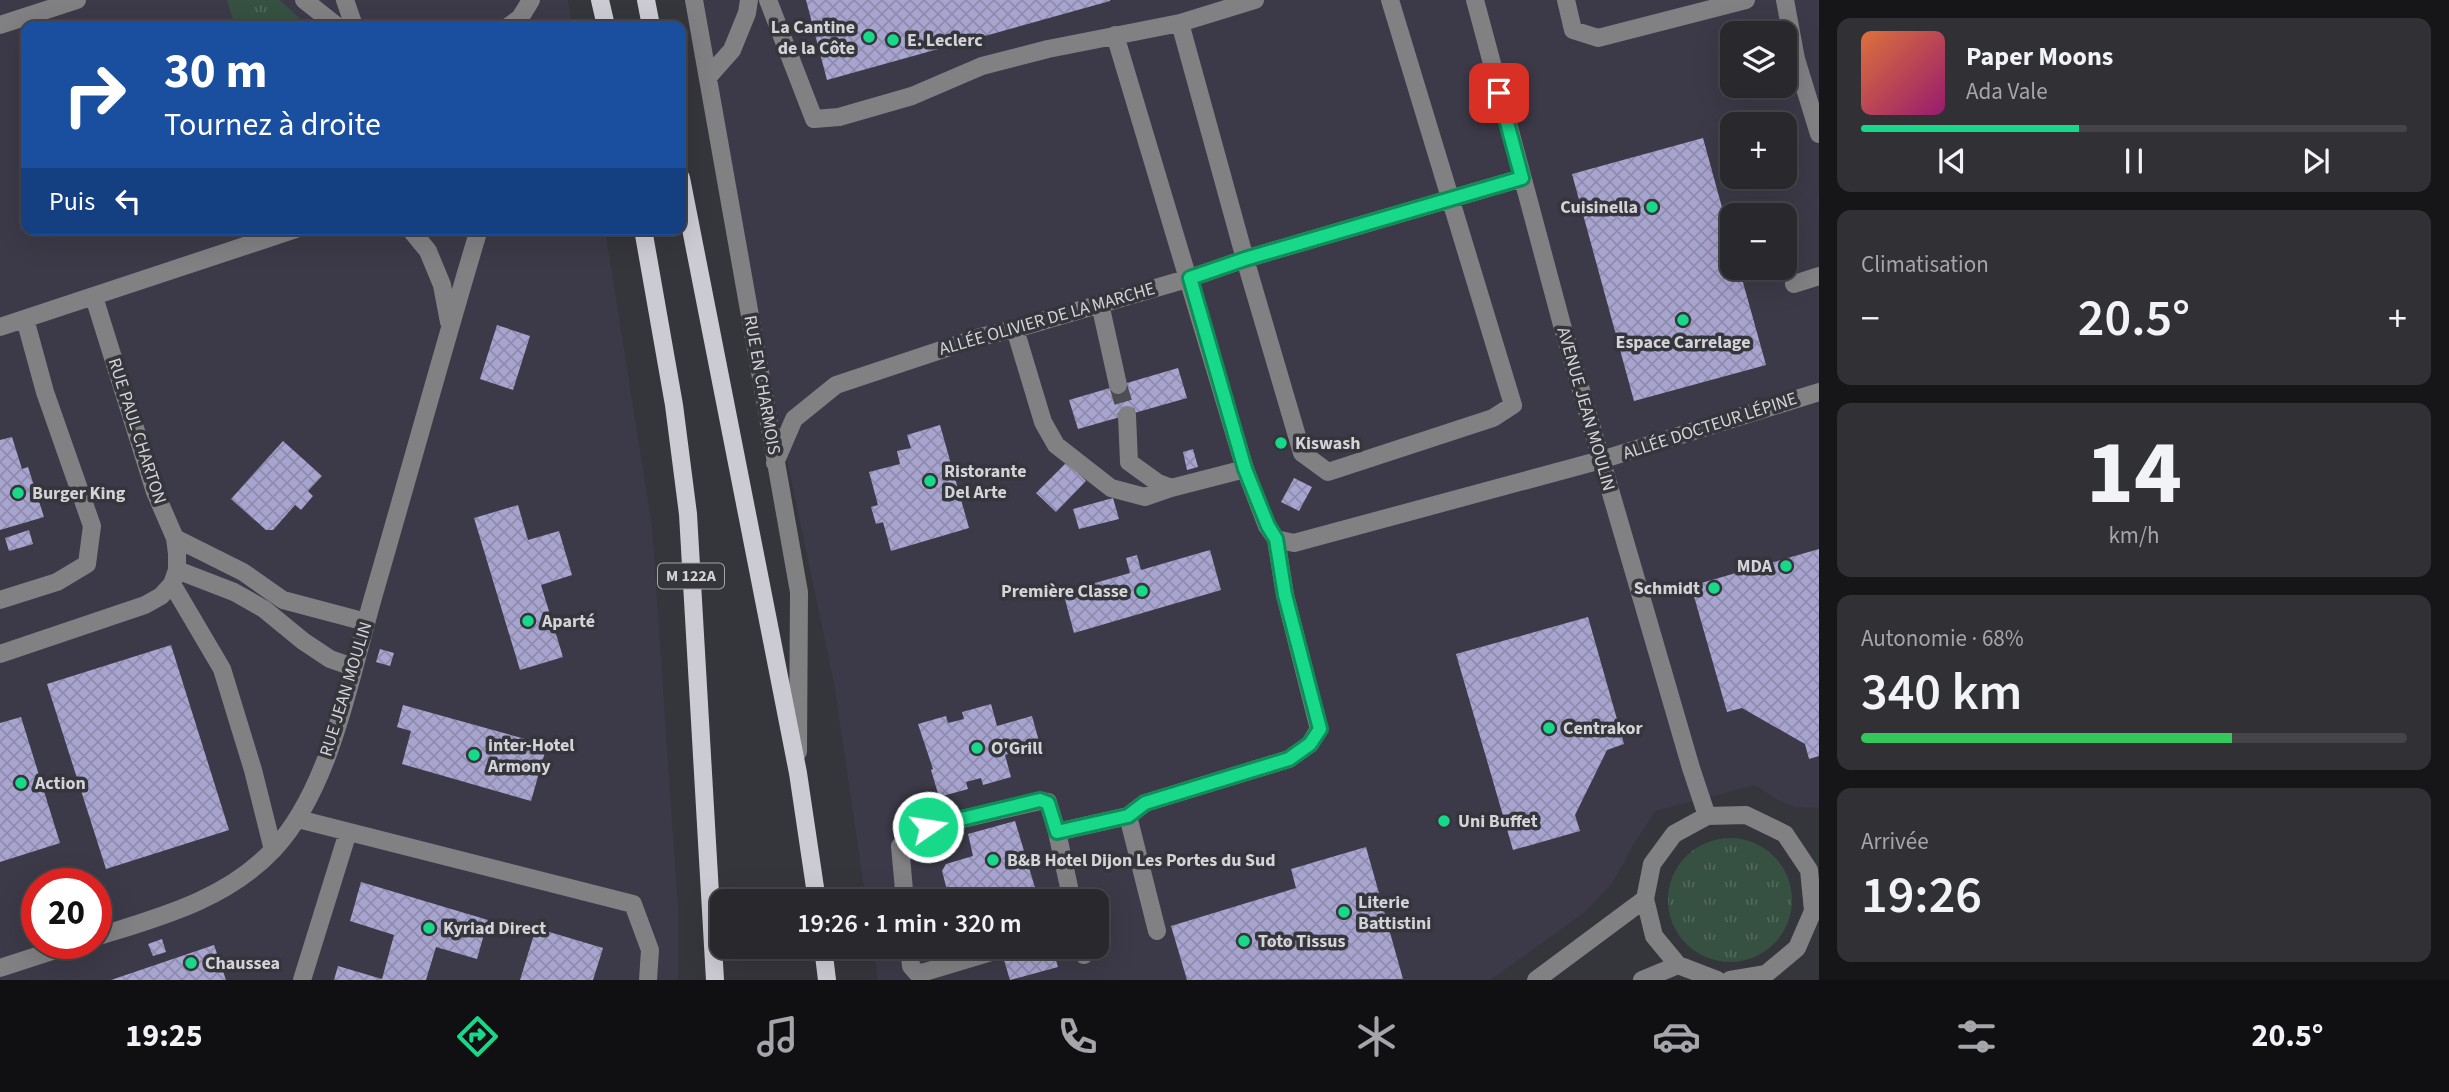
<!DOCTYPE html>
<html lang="fr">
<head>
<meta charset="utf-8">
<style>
	body { margin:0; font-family:"Source Sans 3",sans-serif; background:#303035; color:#f1f3f6; height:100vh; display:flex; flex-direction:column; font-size:26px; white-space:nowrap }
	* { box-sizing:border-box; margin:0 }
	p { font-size:23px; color:#a5a6aa }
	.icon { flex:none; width:38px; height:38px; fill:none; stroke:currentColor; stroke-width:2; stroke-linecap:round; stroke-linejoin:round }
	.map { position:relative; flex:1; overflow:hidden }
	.details { display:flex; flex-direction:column; gap:18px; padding:18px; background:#161619; width:630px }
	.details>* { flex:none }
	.guide { position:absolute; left:21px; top:21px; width:665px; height:214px; border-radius:14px; box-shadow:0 7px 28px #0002,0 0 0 2px #444449; background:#1a4fa0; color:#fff; overflow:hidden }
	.fabs { position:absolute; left:1720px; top:21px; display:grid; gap:14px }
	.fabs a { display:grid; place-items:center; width:77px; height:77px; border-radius:14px; background:#28282d; box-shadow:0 7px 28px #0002,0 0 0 2px #444449; font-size:35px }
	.speed { position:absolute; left:21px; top:868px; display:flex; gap:14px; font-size:35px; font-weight:700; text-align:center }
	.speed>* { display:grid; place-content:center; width:91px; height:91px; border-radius:50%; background:#28282d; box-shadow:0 7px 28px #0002,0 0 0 2px #444449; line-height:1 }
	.speed .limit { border:10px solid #d22; background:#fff; color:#111 }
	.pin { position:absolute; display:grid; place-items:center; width:60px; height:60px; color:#fff; margin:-30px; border-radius:14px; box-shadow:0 4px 10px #0006 }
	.me { position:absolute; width:77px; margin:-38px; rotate:77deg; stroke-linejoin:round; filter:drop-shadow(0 0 5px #0008) }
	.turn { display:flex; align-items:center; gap:24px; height:147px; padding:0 28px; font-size:32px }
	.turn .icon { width:91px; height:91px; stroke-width:2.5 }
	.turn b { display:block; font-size:49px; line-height:60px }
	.then { display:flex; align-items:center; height:66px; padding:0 28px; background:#0003; gap:14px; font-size:26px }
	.big { font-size:52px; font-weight:600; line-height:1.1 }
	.details .widget { flex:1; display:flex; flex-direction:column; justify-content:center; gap:10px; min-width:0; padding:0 24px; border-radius:14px; background:#303035 }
	.details .dial { align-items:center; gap:0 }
	.dial b { font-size:91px; line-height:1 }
	.song { display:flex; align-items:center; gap:21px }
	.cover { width:84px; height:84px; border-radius:10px; background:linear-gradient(135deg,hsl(20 70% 55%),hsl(320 70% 35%)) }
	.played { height:7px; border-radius:4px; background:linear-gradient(90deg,#17d989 40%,#444449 40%) }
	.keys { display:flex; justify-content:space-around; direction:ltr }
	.heat { display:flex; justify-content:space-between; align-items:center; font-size:38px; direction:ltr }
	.charge { height:10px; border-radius:5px; background:linear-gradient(90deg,#34c759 68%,#444449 0) }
	.trip { position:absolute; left:710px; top:889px; width:399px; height:70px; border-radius:14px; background:#28282d; box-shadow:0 7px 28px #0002,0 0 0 2px #444449; font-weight:600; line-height:70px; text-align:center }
	.menu { display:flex; height:112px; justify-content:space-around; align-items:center; background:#101012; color:#a5a6aa }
	.menu .icon { width:49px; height:49px }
	.menu .active { color:#17d989 }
	.menu b { font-size:32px; color:#f1f3f6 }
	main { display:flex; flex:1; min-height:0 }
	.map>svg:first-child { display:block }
	.built { fill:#3c3a48; fill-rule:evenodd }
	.grass { fill:url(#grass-tufts) }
	.building { fill:url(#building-cross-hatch) }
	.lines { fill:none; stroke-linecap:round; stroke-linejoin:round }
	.minor-tunnel { stroke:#4d4d53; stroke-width:18; stroke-dasharray:18 9; stroke-linecap:butt }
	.minor { stroke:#818184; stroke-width:18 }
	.major { stroke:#cccbd3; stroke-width:18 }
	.route-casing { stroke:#0f8d59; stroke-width:18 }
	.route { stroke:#17d989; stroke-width:12 }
	.poi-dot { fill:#17d989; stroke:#35353c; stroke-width:2.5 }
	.labels { text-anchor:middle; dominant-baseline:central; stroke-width:7; stroke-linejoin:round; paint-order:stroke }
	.shield { fill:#35353c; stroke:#a4a4a9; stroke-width:2 }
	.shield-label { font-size:16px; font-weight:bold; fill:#d4d3d8 }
	.poi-label { font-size:18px; font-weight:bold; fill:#d4d3d8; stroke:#35353c; text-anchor:start }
	.street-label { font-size:18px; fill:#d4d3d8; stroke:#35353c }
</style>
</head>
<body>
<main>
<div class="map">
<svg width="1819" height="980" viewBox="0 0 1819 980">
	<defs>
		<pattern id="grass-tufts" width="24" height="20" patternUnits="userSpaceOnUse" patternTransform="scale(1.75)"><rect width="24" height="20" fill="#365041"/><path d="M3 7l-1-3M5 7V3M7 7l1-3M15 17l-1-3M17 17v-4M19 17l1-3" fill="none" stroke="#52685c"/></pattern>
		<pattern id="building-cross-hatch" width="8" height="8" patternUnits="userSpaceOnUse" patternTransform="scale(1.75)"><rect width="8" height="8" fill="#a8a4d0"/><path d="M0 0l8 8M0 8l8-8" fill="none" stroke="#8e8bac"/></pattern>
	</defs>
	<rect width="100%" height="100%" fill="#35353c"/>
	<path class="built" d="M0,0H568L572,26H26V229H605L652,527L678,910V980H0ZM37,884H96V943H37Z
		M690,0H1819V808L1795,807L1776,799L1755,785L1655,811L1633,845L1613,882L1585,912L1490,980H878L873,947H1097V901H866L834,683ZM1732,33H1785V86H1732ZM1732,124H1785V177H1732ZM1732,215H1785V268H1732Z"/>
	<path class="grass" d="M227,0H280L299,18L303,26H235Z
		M1668 900a62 62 0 1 1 124 0a62 62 0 1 1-124 0Z"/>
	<path class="building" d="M806,0H1110V1L827,80Z
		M1703,138L1732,244V268H1739L1766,365L1634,401L1572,174Z
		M497,325L530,336L513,390L480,379Z
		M1178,368L1187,398L1078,429L1069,400Z
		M940,425L969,528L891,551L883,522L876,524L871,507L878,505L869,472L900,464L897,451L911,448L907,435Z
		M12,437L22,469L28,467L44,517L0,530V440Z
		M283,441L322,476L308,491L313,496L301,510L295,505L273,530H266L231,499Z
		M1193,449L1198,467L1187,470L1183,452Z
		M1067,462L1086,481L1056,512L1036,493Z
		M1294,478L1312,487L1299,511L1281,502Z
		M1113,498L1119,519L1079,529L1073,509Z
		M518,505L528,540L559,531L572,575L541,585L563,657L520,670L474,518Z
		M29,530L33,544L9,551L5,538Z
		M1819,549V756L1809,759L1805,744L1742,708L1727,712L1691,586Z
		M1210,550L1221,590L1074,633L1063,592L1130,573L1126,558L1137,555L1141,570Z
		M1588,617L1624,744L1607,750L1575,815L1580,831L1513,850L1456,654Z
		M171,645L229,830L106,869L47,684Z
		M380,649L394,653L390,666L376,662Z
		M991,704L997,726L1032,716L1040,745L1005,755L1011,777L983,785L981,778L966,782L968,789L939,797L931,770L933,769L918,724L946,716L948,723L964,719L962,712Z
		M403,705L547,745L531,801L402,764L411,731L397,727Z
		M21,717L60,843L0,862V723Z
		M1015,821L1039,901H947L944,891L947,890L942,871L946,864L973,856L968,834Z
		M1366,847L1403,979L1187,980L1171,926L1296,888L1291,869Z
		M361,882L488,920L477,959L436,947L426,980H334L338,966L382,979L394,935L350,921Z
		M536,928L603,948L593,980H520Z
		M162,939L166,952L153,956L148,944Z
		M214,945L226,980H111Z
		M1000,947H1052L1058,967L1010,980Z"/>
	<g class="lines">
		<path class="minor-tunnel" d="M1118,385L1127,415"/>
		<path class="minor" d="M304,0L337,26
			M345,0L354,26
			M694,0L799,592L798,752
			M768,0L814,119L839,117L912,96L982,66L1048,49L1180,23L1255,0
			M1475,0L1562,325L1691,768L1707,816
			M1566,0L1573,30L1598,38L1746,0
			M1785,0L1796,59L1819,134
			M1180,23L1245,259L1302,453L1328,472L1493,418L1513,405L1390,0
			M0,25L77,0
			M509,26L520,18L531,0
			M1115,35L1245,469L1267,526L1276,539L1285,595L1319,729L1310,744L1289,759L1145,803L1128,816L1157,931
			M708,77L732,50L747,13L749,0
			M410,229L428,251L442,285L449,322
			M1794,284L1819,276
			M1100,304L1118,385
			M0,327L296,229
			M1015,329L1043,422L1056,445L1111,488L1145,497L1171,488
			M1127,415L1129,462L1158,483L1171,488L1245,469
			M775,463L794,419L836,385L980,337L1015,329L1190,278L1245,259L1522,178
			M175,538L243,572L283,600L366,622
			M1276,539L1294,543L1601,460L1819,392
			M177,570L234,592L264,609L303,641L330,659L353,667
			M172,584L222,669L253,770L273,850
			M0,600L57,582L87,564L92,526L45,392L25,319
			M0,654L145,605L161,596L172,584L177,570V554L175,538L155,492L94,297
			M298,819L633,904L650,950L648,980
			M1057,832L1072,901
			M905,901L900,846L912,833L928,827L1040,801L1048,802L1057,832L1128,816
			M96,937C160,917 226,900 274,849C330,789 350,679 372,601C408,477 442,353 479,229
			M909,947L911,966L918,974L995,951
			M1082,947L1084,955
			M0,968L77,943
			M302,980L348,832
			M1536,980L1645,899
			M1642,980L1678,965
			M1717,980L1678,965L1654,936L1645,899L1652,864L1674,834L1707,816L1746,815L1785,834L1809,870L1813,911L1797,948L1766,974L1730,980"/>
		<path class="major" d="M600,0L606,26
			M646,0L651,26
			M681,178L798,773L817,901
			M643,229L674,405L688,514L715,980
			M823,947L827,980"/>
	</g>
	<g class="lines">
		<defs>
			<path id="route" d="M928,827L1040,800L1048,803L1057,832L1128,816L1145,803L1289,759L1310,744L1320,729L1285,595L1276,539L1268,526L1245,469L1190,278L1245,259L1522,178L1499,93"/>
		</defs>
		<use href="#route" class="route-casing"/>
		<use href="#route" class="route"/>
	</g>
	<g class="poi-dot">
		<circle cx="869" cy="37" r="7"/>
		<circle cx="893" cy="40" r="7"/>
		<circle cx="1652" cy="207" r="7"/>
		<circle cx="1683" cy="320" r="7"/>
		<circle cx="1281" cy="443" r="7"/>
		<circle cx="930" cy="481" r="7"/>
		<circle cx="18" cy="493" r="7"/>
		<circle cx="1786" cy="566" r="7"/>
		<circle cx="1714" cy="588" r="7"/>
		<circle cx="1142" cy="591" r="7"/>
		<circle cx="528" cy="621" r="7"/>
		<circle cx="1549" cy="728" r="7"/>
		<circle cx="977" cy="748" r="7"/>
		<circle cx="474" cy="755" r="7"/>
		<circle cx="21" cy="783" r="7"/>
		<circle cx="1444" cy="821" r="7"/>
		<circle cx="993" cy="860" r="7"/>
		<circle cx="1344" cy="912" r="7"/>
		<circle cx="429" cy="928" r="7"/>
		<circle cx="1244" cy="941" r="7"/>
		<circle cx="191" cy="963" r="7"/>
	</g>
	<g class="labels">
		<rect class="shield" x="658" y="563.5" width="66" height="25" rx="5"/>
		<g class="shield-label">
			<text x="691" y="576">M 122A</text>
		</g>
		<g class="poi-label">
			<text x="855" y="27" text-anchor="end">La Cantine<tspan x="855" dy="21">de la Côte</tspan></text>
			<text x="907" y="40">E. Leclerc</text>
			<text x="1638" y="207" text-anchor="end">Cuisinella</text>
			<text x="1683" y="342" text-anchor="middle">Espace Carrelage</text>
			<text x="1295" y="443">Kiswash</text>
			<text x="944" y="471">Ristorante<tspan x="944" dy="21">Del Arte</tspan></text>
			<text x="32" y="493">Burger King</text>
			<text x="1772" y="566" text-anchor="end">MDA</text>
			<text x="1700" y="588" text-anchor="end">Schmidt</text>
			<text x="1128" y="591" text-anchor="end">Première Classe</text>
			<text x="542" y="621">Aparté</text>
			<text x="1563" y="728">Centrakor</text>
			<text x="488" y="745">inter-Hotel<tspan x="488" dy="21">Armony</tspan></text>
			<text x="991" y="748">O'Grill</text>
			<text x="35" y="783">Action</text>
			<text x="1458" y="821">Uni Buffet</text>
			<text x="1007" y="860">B&amp;B Hotel Dijon Les Portes du Sud</text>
			<text x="1358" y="902">Literie<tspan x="1358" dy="21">Battistini</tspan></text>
			<text x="443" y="928">Kyriad Direct</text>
			<text x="1258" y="941">Toto Tissus</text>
			<text x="205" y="963">Chaussea</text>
		</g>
		<g class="street-label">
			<text transform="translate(1047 319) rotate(-16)">ALLÉE OLIVIER DE LA MARCHE</text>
			<text transform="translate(762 385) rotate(80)">RUE EN CHARMOIS</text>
			<text transform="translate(1586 409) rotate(74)">AVENUE JEAN MOULIN</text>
			<text transform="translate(1710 426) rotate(-18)">ALLÉE DOCTEUR LÉPINE</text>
			<text transform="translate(137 431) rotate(72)">RUE PAUL CHARTON</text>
			<text transform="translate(346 689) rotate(-73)">RUE JEAN MOULIN</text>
		</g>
	</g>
</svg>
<div class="fabs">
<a><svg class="icon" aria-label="layers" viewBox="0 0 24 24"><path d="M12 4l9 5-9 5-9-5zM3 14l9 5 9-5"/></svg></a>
<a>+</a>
<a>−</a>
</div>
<div class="speed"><div class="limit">20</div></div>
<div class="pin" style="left:1499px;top:93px;background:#d93025"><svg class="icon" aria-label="arrive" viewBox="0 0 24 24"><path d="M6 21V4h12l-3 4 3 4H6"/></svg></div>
<svg class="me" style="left:928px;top:827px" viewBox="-20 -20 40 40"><circle r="17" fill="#17d989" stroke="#fff" stroke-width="3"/><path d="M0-11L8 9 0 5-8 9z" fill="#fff"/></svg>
<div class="trip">19:26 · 1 min · 320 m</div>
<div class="guide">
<div class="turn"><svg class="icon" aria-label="right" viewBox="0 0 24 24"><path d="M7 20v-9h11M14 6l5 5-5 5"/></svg><div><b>30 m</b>Tournez à droite</div></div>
<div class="then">Puis<svg class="icon" aria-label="left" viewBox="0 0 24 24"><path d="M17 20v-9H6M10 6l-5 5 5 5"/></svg></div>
</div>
</div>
<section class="details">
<div class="widget">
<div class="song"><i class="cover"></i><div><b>Paper Moons</b><p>Ada Vale</p></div></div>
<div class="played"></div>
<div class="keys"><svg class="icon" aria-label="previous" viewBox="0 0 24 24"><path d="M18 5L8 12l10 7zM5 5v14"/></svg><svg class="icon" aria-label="pause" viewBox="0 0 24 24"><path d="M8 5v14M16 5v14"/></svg><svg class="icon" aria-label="next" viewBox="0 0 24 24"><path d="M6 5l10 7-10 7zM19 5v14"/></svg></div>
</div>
<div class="widget"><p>Climatisation</p>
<div class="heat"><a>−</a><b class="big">20.5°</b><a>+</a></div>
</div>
<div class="widget dial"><b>14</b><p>km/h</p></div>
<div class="widget"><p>Autonomie · 68%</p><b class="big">340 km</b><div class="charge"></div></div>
<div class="widget"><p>Arrivée</p><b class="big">19:26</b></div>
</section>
</main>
<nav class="menu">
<b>19:25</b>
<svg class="icon active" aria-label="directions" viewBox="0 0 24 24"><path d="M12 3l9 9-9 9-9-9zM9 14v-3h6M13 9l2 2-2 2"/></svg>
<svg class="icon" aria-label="music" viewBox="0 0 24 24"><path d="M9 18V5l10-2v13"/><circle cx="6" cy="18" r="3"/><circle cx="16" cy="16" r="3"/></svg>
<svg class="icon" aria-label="phone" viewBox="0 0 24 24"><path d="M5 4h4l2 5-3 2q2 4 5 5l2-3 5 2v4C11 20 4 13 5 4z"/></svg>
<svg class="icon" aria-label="climate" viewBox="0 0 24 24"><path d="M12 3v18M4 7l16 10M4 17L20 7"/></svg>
<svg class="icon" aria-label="car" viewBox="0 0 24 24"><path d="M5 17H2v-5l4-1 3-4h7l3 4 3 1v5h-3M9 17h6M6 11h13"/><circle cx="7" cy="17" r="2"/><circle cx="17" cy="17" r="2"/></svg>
<svg class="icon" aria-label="filters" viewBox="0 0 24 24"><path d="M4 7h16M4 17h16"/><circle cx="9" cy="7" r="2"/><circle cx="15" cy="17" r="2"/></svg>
<b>20.5°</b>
</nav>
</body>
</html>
